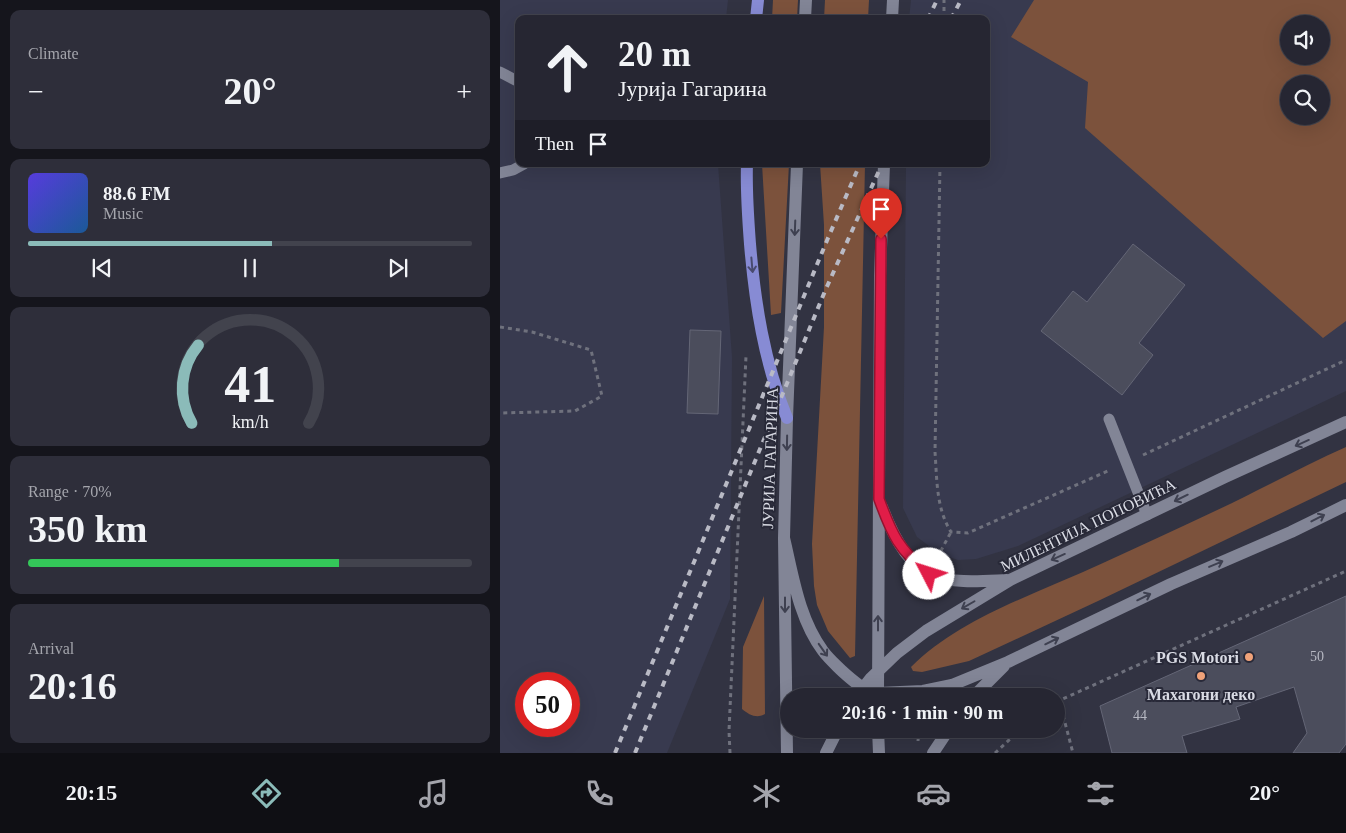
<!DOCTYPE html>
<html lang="en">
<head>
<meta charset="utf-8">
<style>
	body { margin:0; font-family:Georgia,serif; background:#2e2e3a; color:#f1f3f6; height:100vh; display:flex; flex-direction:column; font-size:19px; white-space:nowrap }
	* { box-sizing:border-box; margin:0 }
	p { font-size:16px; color:#a4a5ac }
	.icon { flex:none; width:28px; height:28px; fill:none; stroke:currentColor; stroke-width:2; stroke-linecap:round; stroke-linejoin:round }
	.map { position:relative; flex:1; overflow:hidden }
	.panel { display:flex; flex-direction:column; gap:10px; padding:10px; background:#15151c; width:500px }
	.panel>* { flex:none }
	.banner { position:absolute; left:15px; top:15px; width:475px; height:152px; border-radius:10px; box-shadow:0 5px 20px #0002,0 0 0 1px #42434d; background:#262632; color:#f1f3f6; overflow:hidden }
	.tools { position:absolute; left:780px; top:15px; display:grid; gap:10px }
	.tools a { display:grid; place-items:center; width:50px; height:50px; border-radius:50%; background:#262632; box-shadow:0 5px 20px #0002,0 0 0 1px #42434d; font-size:25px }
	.speed { position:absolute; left:15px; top:672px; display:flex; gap:10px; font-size:25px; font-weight:700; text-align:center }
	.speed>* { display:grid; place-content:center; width:65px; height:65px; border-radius:50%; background:#262632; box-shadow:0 5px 20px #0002,0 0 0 1px #42434d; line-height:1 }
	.speed .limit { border:8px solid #d22; background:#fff; color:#111 }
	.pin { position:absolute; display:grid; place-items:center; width:42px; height:42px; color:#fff; margin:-51px -21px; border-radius:50% 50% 50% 0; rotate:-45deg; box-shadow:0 0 5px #0007 }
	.pin .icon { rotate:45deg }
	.me { position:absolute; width:55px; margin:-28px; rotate:310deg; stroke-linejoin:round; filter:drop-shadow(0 0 4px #0008) }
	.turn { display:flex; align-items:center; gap:18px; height:105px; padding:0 20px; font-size:22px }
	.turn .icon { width:65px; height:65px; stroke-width:2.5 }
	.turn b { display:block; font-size:35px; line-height:42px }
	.then { display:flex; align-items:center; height:48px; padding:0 20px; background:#0003; gap:10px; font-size:19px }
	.big { font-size:38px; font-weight:600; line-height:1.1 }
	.panel .tile { flex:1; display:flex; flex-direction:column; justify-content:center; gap:8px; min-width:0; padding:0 18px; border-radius:10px; background:#2e2e3a }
	.panel .dial { align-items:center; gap:0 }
	.dial svg { height:130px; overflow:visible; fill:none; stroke:#42434d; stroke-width:7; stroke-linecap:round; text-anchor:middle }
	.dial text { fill:#f1f3f6; stroke:none }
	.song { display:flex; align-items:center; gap:15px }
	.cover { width:60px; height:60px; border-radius:8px; background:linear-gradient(135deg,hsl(250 70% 55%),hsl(210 70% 35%)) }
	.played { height:5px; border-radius:2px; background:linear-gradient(90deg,#8bbbb9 55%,#42434d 55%) }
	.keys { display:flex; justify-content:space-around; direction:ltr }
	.heat { display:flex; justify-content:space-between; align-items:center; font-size:28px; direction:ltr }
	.charge { height:8px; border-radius:4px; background:linear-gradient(90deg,#34c759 70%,#42434d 0) }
	.trip { position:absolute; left:280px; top:688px; width:285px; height:50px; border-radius:25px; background:#262632; box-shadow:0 5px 20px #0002,0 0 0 1px #42434d; font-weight:600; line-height:50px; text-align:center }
	.dock { display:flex; height:80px; justify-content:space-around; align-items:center; background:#0f0f14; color:#a4a5ac }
	.dock .icon { width:35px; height:35px }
	.dock .current { color:#8bbbb9 }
	.dock b { font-size:22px; color:#f1f3f6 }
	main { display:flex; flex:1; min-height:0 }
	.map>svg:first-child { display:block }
	.built { fill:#383a4f; fill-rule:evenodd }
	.green { fill:#7c523c; fill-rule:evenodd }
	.building { fill:#4b4d5c; stroke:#646676 }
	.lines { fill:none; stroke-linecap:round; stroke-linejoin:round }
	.path { stroke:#6f717d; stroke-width:3; stroke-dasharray:4 4; stroke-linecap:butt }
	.lane { stroke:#828596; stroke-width:11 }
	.secondary { stroke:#828596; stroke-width:12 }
	.primary { stroke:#878bd4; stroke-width:12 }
	.rail { stroke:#b9bac5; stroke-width:4; stroke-dasharray:6 6; stroke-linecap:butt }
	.oneway { stroke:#3e4050 }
	.oneway2 { stroke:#494b6f }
	.route-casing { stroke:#92132f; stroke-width:12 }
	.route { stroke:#e11d48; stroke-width:9 }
	.poi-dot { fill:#f0a279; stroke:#282938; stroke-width:2 }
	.labels { text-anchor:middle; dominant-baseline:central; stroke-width:4; stroke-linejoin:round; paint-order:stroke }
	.number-label { font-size:14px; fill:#b6b8c2 }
	.street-label { font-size:16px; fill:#d9dbe4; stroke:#282938 }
	.poi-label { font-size:16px; font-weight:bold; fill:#d9dbe4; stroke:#282938; text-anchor:end }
</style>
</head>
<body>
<main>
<section class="panel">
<div class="tile"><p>Climate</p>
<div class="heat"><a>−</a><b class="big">20°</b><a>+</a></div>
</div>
<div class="tile">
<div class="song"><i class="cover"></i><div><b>88.6 FM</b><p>Music</p></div></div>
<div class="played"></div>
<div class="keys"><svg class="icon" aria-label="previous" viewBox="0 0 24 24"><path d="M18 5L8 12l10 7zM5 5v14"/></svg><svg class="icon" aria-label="pause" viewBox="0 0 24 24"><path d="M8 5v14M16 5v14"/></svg><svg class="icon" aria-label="next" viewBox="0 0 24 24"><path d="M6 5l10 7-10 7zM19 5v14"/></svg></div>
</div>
<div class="tile dial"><svg viewBox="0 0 100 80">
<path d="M14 69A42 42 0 1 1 86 69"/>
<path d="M14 69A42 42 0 0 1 18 21" stroke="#8bbbb9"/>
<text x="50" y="56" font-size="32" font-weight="700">41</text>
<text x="50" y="72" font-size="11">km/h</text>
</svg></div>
<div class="tile"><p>Range · 70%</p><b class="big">350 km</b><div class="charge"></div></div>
<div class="tile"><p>Arrival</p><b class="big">20:16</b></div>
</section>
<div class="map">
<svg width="846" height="753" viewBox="0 0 846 753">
	<rect width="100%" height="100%" fill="#323342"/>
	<path class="built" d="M0,0H228L226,19H19V164H218L232,357L230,599L167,753H0ZM26,684H69V726H26Z
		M411,0H846V391L518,546L476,559L458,560L440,554L417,537L403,508L406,164H486V19H409ZM789,24H821V56H789ZM789,84H821V116H789Z"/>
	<path class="green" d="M273,0H298L297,19H272Z
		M325,0H369L368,19H324Z
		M534,0H846V321L823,338L585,128L588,82L511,37ZM789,24H821V56H789ZM789,84H821V116H789Z
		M262,164H289L281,313L271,315Z
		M320,164H365L355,656L350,658L328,631L317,605L314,586L312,544L324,327V225Z
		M846,447V482L598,601L469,661L422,672L413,671L411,667C461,617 539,593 603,563C640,546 677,529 713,512C758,491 801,467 846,447Z
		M264,596L265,714C257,719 249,715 242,709L243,647Z"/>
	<path class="building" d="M633,244L685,285L639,343L653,355L622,395L541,331L573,291L587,302Z
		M190,330L221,331L218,414L187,413Z
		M846,596V744L839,753H793L807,733L794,687L736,707L740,719L682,736L687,753H612L600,706Z"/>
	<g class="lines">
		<path class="path" d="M444,19V0
			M440,164L435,452C437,479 436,508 451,532L468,533L610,470
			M0,327L32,332L91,350L102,396L75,411L0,413
			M643,455L846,360
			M437,558L451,532
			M559,700L573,753
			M556,702L846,571
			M418,741L419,729
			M230,753L229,731L246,356
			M495,753L521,729"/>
		<path class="lane" d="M0,72L19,82
			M0,173L13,170L24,164
			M609,419L647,515"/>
		<path class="secondary" d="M305,19L306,0
			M392,19L393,0
			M382,507C391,531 406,564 431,575C454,584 483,581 507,580
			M284,538C293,576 299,619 323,651C329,659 336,665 342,671C353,681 363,690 378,693L423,691L452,685L508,662L671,584L791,532L846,505
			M357,696L371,678L397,653L426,631L510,580L725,477L846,422
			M378,696L380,276L384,164
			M474,696L504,666
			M378,729L379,753
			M287,753L284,538L287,418L297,164
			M326,753L338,729
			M433,753L449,729"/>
		<path class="primary" d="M256,19L258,0
			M247,164C246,191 248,217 250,244C255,303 264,362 287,418"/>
		<path class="rail" d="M428,19L437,0
			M451,19L461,0
			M115,753L328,238L360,164
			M135,753L325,291L382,164"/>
	</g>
	<defs><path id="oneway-shaft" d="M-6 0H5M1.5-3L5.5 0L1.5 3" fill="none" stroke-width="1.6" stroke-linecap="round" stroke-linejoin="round" transform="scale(1.25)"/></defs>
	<g class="oneway">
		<use href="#oneway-shaft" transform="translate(295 228) rotate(92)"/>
		<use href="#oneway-shaft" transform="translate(287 443) rotate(91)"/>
		<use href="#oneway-shaft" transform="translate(802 443) rotate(156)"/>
		<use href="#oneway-shaft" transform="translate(681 498) rotate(154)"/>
		<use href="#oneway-shaft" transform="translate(818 518) rotate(-27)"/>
		<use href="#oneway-shaft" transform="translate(558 557) rotate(156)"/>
		<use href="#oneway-shaft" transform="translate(716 564) rotate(-23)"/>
		<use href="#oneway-shaft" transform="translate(644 597) rotate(-26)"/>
		<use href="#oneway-shaft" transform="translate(285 605) rotate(90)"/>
		<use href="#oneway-shaft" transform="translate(468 605) rotate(150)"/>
		<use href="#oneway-shaft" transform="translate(378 623) rotate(-90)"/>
		<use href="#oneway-shaft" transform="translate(552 641) rotate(-26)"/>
		<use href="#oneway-shaft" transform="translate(323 650) rotate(55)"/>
	</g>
	<use class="oneway2" href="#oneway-shaft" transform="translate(252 265) rotate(85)"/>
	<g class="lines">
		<defs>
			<path id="route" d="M381,239L379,499C392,535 399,550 429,574"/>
		</defs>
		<use href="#route" class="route-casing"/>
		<use href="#route" class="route"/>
	</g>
	<g class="poi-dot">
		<circle cx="749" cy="657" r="5"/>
		<circle cx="701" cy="676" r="5"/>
	</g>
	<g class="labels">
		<g class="number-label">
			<text x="817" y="656">50</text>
			<text x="640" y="715">44</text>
		</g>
		<g class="street-label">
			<text transform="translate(270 458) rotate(-88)">ЈУРИЈА ГАГАРИНА</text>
			<text transform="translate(588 525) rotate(-26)">МИЛЕНТИЈА ПОПОВИЋА</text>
		</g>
		<g class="poi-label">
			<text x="739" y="657">PGS Motori</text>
			<text x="701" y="694" text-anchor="middle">Махагони деко</text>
		</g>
	</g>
</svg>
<div class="tools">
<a><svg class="icon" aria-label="sound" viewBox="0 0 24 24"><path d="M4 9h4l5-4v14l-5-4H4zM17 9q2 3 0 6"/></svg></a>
<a><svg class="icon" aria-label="search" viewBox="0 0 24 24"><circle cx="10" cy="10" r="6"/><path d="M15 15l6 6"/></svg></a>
</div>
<div class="speed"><div class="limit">50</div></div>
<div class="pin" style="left:381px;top:239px;background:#d93025"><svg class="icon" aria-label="arrive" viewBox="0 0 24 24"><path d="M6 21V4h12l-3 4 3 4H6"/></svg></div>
<svg class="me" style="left:429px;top:574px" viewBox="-20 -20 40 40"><circle r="19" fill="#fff"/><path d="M0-13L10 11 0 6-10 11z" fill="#e11d48"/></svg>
<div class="trip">20:16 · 1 min · 90 m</div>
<div class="banner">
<div class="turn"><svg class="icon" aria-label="ahead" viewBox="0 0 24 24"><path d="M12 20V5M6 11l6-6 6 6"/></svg><div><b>20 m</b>Јурија Гагарина</div></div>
<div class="then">Then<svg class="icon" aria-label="arrive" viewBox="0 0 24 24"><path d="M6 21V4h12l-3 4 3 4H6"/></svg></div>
</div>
</div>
</main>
<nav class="dock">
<b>20:15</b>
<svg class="icon current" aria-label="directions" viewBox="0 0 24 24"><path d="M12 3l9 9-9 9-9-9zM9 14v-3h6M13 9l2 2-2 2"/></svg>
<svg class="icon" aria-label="music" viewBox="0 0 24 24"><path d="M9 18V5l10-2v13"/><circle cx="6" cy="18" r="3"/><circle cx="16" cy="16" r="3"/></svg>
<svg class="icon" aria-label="phone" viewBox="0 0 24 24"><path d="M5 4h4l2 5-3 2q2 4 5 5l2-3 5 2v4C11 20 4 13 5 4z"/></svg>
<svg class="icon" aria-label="climate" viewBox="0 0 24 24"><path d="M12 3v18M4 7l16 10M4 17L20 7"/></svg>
<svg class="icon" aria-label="car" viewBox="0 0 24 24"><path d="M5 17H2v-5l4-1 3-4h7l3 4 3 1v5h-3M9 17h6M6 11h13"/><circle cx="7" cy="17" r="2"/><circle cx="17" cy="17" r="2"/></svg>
<svg class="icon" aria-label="filters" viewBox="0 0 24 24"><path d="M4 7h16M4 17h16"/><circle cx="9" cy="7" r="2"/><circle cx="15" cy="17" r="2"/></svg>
<b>20°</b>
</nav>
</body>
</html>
